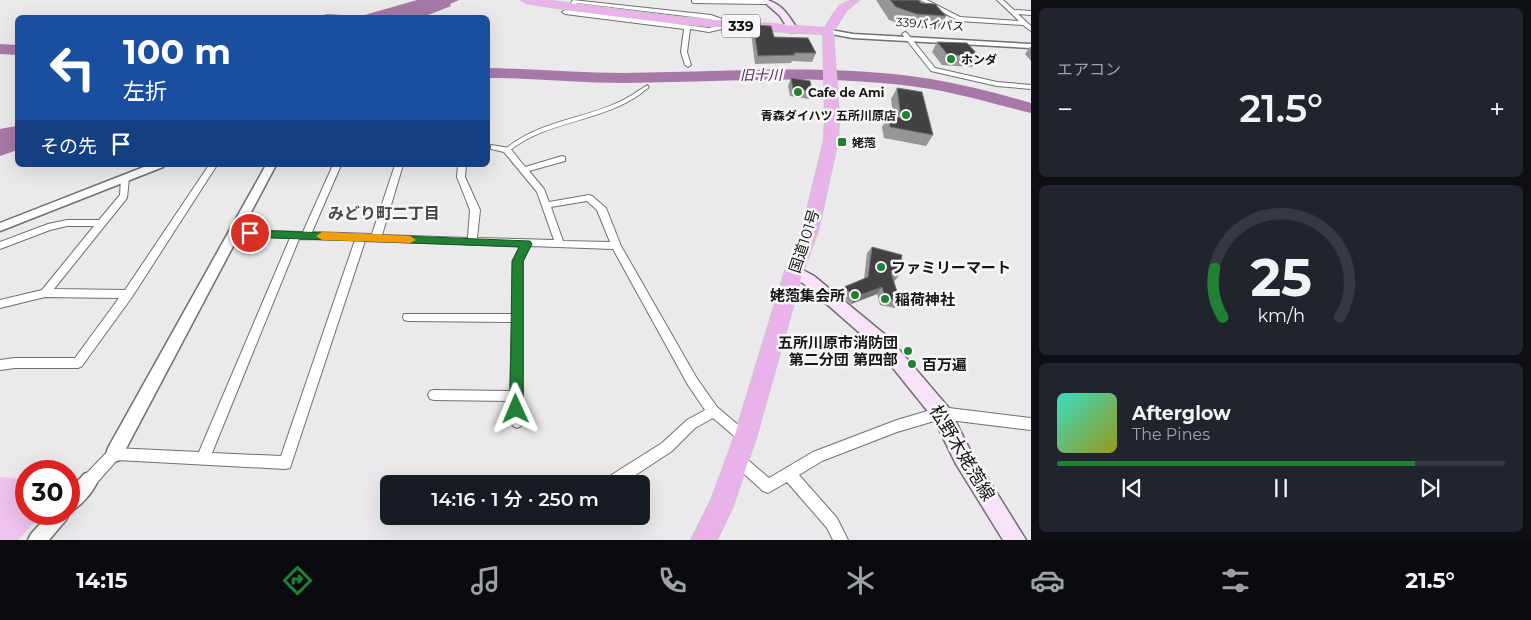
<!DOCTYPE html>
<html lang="ja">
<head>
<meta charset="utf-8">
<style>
	body { margin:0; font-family:Montserrat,"Noto Sans JP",sans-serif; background:#20242c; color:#f1f3f6; height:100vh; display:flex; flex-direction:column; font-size:19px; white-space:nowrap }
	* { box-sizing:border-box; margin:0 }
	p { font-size:16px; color:#9ea1a6 }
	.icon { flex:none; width:28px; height:28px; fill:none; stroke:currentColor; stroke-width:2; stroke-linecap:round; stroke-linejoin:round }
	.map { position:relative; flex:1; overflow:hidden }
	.sheet { display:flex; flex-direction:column; gap:8px; padding:8px; background:#0d0f14; width:500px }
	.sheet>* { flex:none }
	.top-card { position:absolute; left:15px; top:15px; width:475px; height:152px; border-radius:8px; box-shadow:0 5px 20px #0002; background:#1a4fa0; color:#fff; overflow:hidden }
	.speed { position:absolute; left:15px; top:460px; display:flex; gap:10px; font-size:25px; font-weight:700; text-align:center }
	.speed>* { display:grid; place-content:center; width:65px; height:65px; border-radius:50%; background:#171b24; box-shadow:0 5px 20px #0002; line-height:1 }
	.speed .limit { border:8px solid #d22; background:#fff; color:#111 }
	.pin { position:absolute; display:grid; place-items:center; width:42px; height:42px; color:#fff; margin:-21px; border:2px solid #fff; border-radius:50%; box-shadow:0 1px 5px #0007 }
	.me { position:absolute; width:55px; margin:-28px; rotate:359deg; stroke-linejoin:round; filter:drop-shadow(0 0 4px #0008) }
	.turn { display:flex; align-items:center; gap:18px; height:105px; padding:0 25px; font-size:22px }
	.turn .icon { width:65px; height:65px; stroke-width:2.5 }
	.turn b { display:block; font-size:35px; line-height:42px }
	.then { display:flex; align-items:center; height:48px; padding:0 25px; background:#0003; gap:10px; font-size:19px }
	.big { font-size:38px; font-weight:600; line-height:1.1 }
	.sheet .card { flex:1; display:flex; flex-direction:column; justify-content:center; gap:8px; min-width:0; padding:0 18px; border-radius:8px; background:#20242c }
	.sheet .dial { align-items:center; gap:0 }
	.dial svg { height:130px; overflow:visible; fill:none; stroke:#363941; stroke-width:7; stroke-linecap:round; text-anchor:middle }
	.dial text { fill:#f1f3f6; stroke:none }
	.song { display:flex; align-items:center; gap:15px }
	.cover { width:60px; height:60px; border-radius:8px; background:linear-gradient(135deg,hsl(170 70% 55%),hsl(60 70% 35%)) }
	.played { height:5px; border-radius:2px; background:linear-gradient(90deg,#208033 80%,#363941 80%) }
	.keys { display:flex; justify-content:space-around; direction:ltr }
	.heat { display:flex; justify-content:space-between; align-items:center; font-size:28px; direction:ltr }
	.trip { position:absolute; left:380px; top:475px; width:270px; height:50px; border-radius:8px; background:#171b24; box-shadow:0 5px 20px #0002; font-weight:600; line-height:50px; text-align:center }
	.dock { display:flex; height:80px; justify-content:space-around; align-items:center; background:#090b0e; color:#9ea1a6 }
	.dock .icon { width:35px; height:35px }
	.dock .selected { color:#208033 }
	.dock b { font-size:22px; color:#f1f3f6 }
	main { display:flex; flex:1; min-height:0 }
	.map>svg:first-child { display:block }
	.green { fill:#eec3ee }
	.water { fill:#a779a8 }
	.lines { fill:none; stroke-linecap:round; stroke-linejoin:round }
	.river { fill:#a779a8; fill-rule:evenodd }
	.service-far1-casing { stroke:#716f71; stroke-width:5 }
	.service-casing { stroke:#716f71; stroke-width:5.5 }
	.minor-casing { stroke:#716f71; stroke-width:2 }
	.tertiary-casing { stroke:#716f71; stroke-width:3 }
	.secondary-casing { stroke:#716f71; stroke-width:3 }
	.trunk-casing { stroke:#c7c7c7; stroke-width:2 }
	.service-far1 { stroke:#fff; stroke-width:3 }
	.service { stroke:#fff; stroke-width:4 }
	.minor { fill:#fff; fill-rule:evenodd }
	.tertiary { fill:#fff; fill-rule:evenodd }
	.secondary { fill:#f7e2f7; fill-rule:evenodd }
	.trunk { fill:#eab2ea; fill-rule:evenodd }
	.wall { fill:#979597 }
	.shaded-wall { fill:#757375 }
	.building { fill:#434143; stroke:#757375 }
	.route { fill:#208033; stroke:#155321 }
	.slow { fill:#f59e0b }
	.poi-dot { fill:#208033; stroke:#f8f6f8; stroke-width:2 }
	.labels { text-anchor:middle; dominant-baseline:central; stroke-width:5; stroke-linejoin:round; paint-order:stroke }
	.far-street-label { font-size:12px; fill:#171617; stroke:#f8f6f8 }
	.far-poi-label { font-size:12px; font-weight:bold; fill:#171617; stroke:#f8f6f8; text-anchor:start }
	.shield { fill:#f8f6f8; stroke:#5a595a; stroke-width:1 }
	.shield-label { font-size:14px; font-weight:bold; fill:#171617 }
	.far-water-label { font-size:14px; font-style:italic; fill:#59205b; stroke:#f8f6f8 }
	.street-label { font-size:15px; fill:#171617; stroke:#f8f6f8 }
	.poi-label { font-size:15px; font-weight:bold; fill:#171617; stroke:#f8f6f8; text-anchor:start }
	.neighbourhood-label { font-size:16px; font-weight:bold; fill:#484648; stroke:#f8f6f8 }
	.near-street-label { font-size:18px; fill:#171617; stroke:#f8f6f8 }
</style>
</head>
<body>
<main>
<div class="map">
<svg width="1031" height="540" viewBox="0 0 1031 540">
	<rect width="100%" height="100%" fill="#ebe9eb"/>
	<path class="green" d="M0,477L26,479V514H42L18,540H0Z"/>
	<path class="water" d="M417,0H459L450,4L451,6L423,17H317L327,14L361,16Z
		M16,126L17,150L0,156V129Z"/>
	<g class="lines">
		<path class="river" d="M0,44L18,45V55L0,54Z
			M488,68C534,69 579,73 624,73C727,72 830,63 931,79C965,85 998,93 1031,103V113C998,105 965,95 931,89C830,73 727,82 625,83C579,83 534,78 488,78Z"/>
		<defs>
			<path id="service-far1" d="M638,93L647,87"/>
			<path id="service" d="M507,150C546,118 600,121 640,92"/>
			<path id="minor" d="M573,0L711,15L736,24L734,26L709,32L690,29L687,52L691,65L688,67L685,65L681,52L684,29L565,14L562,12L565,10L709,28L727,24L710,19L577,3L574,5L571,3Z
				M692,0H768L771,2L768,4L694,3L692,2Z
				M920,0H927L960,17L1019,21L997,0H1003L1014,10L1031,11V15L1018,14L1031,26V31L1023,25L959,21Z
				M905,32L907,33L935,68L997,82L1031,85V89L997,86L931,71L902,34Z
				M491,145L510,148L525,167L562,156L565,157V161L529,171L544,189L549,202L589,195L592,196L606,208L621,246L696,377L717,407L749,434L751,438L749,442L745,444L741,442L713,418L695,428L672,451L622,484H603L605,479L662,443L687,420L705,410L688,385L613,249L530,246L523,261V422L521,426L517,428L513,426L511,422L510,401L434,400L430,399L428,395L430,391L434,390L510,391L512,322L408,321L404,320L403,317L404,314H512L513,261L521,246L365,241L290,468L285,469L117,460L95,485L90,487L85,485L83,480L85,475L109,450L114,448L199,452L290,238L235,236L230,233L235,230L303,232L333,165H341L312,232L372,234L395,165H403L382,235L468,238L470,210L457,177L458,165H466L465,177L480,210L477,238L554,240L537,192L504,152L491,149ZM587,201L597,210L610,242L563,241L551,207ZM299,239L355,240L281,456L212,453Z
				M209,165H217L132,297L82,366L78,368H15L0,370V360L15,358H75L119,298L45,297L0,308V300L42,290L94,226H67L50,230L0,249V242L48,224L67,220H99L120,195L121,178L122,176H128L129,178L127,198L54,289L125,290Z
				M941,407L1031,418V430L941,419L897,432L822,461L799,475L837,518L848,540H833L827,528L787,482L768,493L763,491L731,462L729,458L731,454L736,452L741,454L769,478L813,452L897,420Z"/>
			<path id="tertiary" d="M825,29L853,34L1031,44V48L853,38L825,33Z
				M149,165H164L163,167L0,231V223Z
				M266,165H276L120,460L114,462L108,460L106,454L108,448Z
				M90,472L96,474L98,480C94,491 80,508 69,512V491L84,474Z
				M49,514H69L66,520L49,540H28L31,534Z"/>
			<path id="secondary" d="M762,0C780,0 789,16 798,30L796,32H790L780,16Z
				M794,265L814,276L889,338L948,407L970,450L1026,540H1003L956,464L934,419L877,348L804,284L789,275L786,271L789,267Z"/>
			<path id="trunk" d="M521,0H544L677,17L825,28C835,12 838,0 859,0L847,10L833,31L839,117L838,140L818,231L803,271L756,438L733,506L717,540H691L711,500L734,438L785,271L802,231L824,140L825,117L823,34C723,29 624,20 526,3Z"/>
		</defs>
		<use href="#service-far1" class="service-far1-casing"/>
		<use href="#service" class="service-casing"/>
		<use href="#minor" class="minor-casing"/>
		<use href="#tertiary" class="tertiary-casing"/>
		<use href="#secondary" class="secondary-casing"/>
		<use href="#trunk" class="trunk-casing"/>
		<use href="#service-far1" class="service-far1"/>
		<use href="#service" class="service"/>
		<use href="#minor" class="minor"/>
		<use href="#tertiary" class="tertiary"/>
		<use href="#secondary" class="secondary"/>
		<use href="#trunk" class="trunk"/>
	</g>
	<path class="wall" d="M876,0H918L921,3L946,16L939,29L909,27L889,20Z
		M753,25L774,37L816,53L812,62L792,61L791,63L755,64L751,33Z
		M937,42L979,56L972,67L942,65L932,52Z
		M1030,47H1031V61L1025,54Z
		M791,78L812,91L809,99L790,96L788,86Z
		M897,88L933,135L926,146L884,138L882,127L889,116H893L891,99Z
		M872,247L899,275L894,282L900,301L895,308L880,305L877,294L851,304L839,294L844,287L864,279L867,253Z"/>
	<path class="shaded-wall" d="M882,287L877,294L851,304L855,297Z"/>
	<path class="building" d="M890,0H918L921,3L935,4L946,16L916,14L896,7Z
		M753,25L771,26L774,37L808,38L816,53H794L795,55L758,56Z
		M937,42L967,43L979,56L948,55Z
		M791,78L810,81L812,91L793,89Z
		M897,88L922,92L933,135L890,127L889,116L901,118Z
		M872,247L902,255L899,275L891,273L900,301L885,298L882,287L855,297L844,287L868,277Z"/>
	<path class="route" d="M250,230L530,241L532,244L523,261V409L521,413L516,415L512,413L510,409L512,261L519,247L250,237L245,233Z"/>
	<path class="slow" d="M322,232L410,236L416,240L410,243L322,240L316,236Z"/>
	<g class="poi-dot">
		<circle cx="951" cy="59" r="5"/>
		<circle cx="798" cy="92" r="5"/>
		<circle cx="906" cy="115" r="5"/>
		<rect x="837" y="137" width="10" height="10" rx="2.5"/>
		<circle cx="881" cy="267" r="5"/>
		<circle cx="855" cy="295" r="5"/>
		<circle cx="885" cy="299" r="5"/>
		<circle cx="908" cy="351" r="5"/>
		<circle cx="912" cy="364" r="5"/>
	</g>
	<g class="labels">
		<g class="far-street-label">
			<text transform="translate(930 24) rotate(4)">339バイパス</text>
		</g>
		<g class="far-poi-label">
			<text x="961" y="59">ホンダ</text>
			<text x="808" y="92">Cafe de Ami</text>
			<text x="896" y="115" text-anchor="end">青森ダイハツ 五所川原店</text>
			<text x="852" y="142">姥萢</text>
		</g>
		<rect class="shield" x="722" y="14.5" width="38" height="23" rx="4"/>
		<g class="shield-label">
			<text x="741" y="26">339</text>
		</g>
		<g class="far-water-label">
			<text transform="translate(761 75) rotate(-1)">旧十川</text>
		</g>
		<g class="street-label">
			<text transform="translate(804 241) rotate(-72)">国道101号</text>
		</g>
		<g class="poi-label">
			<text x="891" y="267">ファミリーマート</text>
			<text x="845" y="295" text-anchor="end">姥萢集会所</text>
			<text x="895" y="299">稲荷神社</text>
			<text x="898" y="342" text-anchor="end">五所川原市消防団<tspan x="898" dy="17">第二分団 第四部</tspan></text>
			<text x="922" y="364">百万遍</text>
		</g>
		<g class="neighbourhood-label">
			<text x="384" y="213">みどり町二丁目</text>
		</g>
		<g class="near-street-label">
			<text transform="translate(962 453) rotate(59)">松野木姥萢線</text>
		</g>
	</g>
</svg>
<div class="speed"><div class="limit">30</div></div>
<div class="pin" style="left:250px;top:233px;background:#d93025"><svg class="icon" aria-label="arrive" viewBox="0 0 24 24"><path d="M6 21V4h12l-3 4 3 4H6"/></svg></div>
<svg class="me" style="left:516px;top:409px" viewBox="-20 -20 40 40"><path d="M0-17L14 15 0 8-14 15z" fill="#208033" stroke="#fff" stroke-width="4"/></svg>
<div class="trip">14:16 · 1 分 · 250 m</div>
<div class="top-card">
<div class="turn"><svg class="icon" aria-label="left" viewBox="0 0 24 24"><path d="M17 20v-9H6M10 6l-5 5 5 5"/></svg><div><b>100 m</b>左折</div></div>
<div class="then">その先<svg class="icon" aria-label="arrive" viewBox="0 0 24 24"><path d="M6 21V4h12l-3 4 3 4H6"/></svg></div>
</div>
</div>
<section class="sheet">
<div class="card"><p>エアコン</p>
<div class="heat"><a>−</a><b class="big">21.5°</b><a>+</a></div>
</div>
<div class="card dial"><svg viewBox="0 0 100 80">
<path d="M14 69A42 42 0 1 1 86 69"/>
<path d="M14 69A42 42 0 0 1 9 39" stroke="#208033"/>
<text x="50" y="56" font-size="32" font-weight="700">25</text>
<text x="50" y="72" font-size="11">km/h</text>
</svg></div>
<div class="card">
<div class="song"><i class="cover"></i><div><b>Afterglow</b><p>The Pines</p></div></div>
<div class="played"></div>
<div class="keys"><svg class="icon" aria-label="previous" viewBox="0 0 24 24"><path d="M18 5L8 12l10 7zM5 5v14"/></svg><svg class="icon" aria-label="pause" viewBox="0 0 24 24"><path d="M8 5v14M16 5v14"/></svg><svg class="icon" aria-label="next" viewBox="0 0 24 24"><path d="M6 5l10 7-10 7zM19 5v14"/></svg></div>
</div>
</section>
</main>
<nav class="dock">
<b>14:15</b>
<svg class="icon selected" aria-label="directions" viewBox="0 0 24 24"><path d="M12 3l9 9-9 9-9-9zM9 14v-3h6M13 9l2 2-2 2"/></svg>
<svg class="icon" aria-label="music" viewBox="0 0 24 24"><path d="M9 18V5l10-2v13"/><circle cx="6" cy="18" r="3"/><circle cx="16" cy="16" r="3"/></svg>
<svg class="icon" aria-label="phone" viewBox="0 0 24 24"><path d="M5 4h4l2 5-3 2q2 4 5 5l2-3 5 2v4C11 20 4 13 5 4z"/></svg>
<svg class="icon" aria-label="climate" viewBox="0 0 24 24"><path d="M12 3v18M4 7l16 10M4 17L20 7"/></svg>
<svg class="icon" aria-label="car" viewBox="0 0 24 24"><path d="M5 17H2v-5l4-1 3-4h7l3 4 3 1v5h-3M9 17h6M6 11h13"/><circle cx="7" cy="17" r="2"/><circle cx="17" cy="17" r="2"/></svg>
<svg class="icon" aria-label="filters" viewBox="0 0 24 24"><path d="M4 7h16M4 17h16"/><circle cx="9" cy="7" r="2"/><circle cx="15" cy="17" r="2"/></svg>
<b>21.5°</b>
</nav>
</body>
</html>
